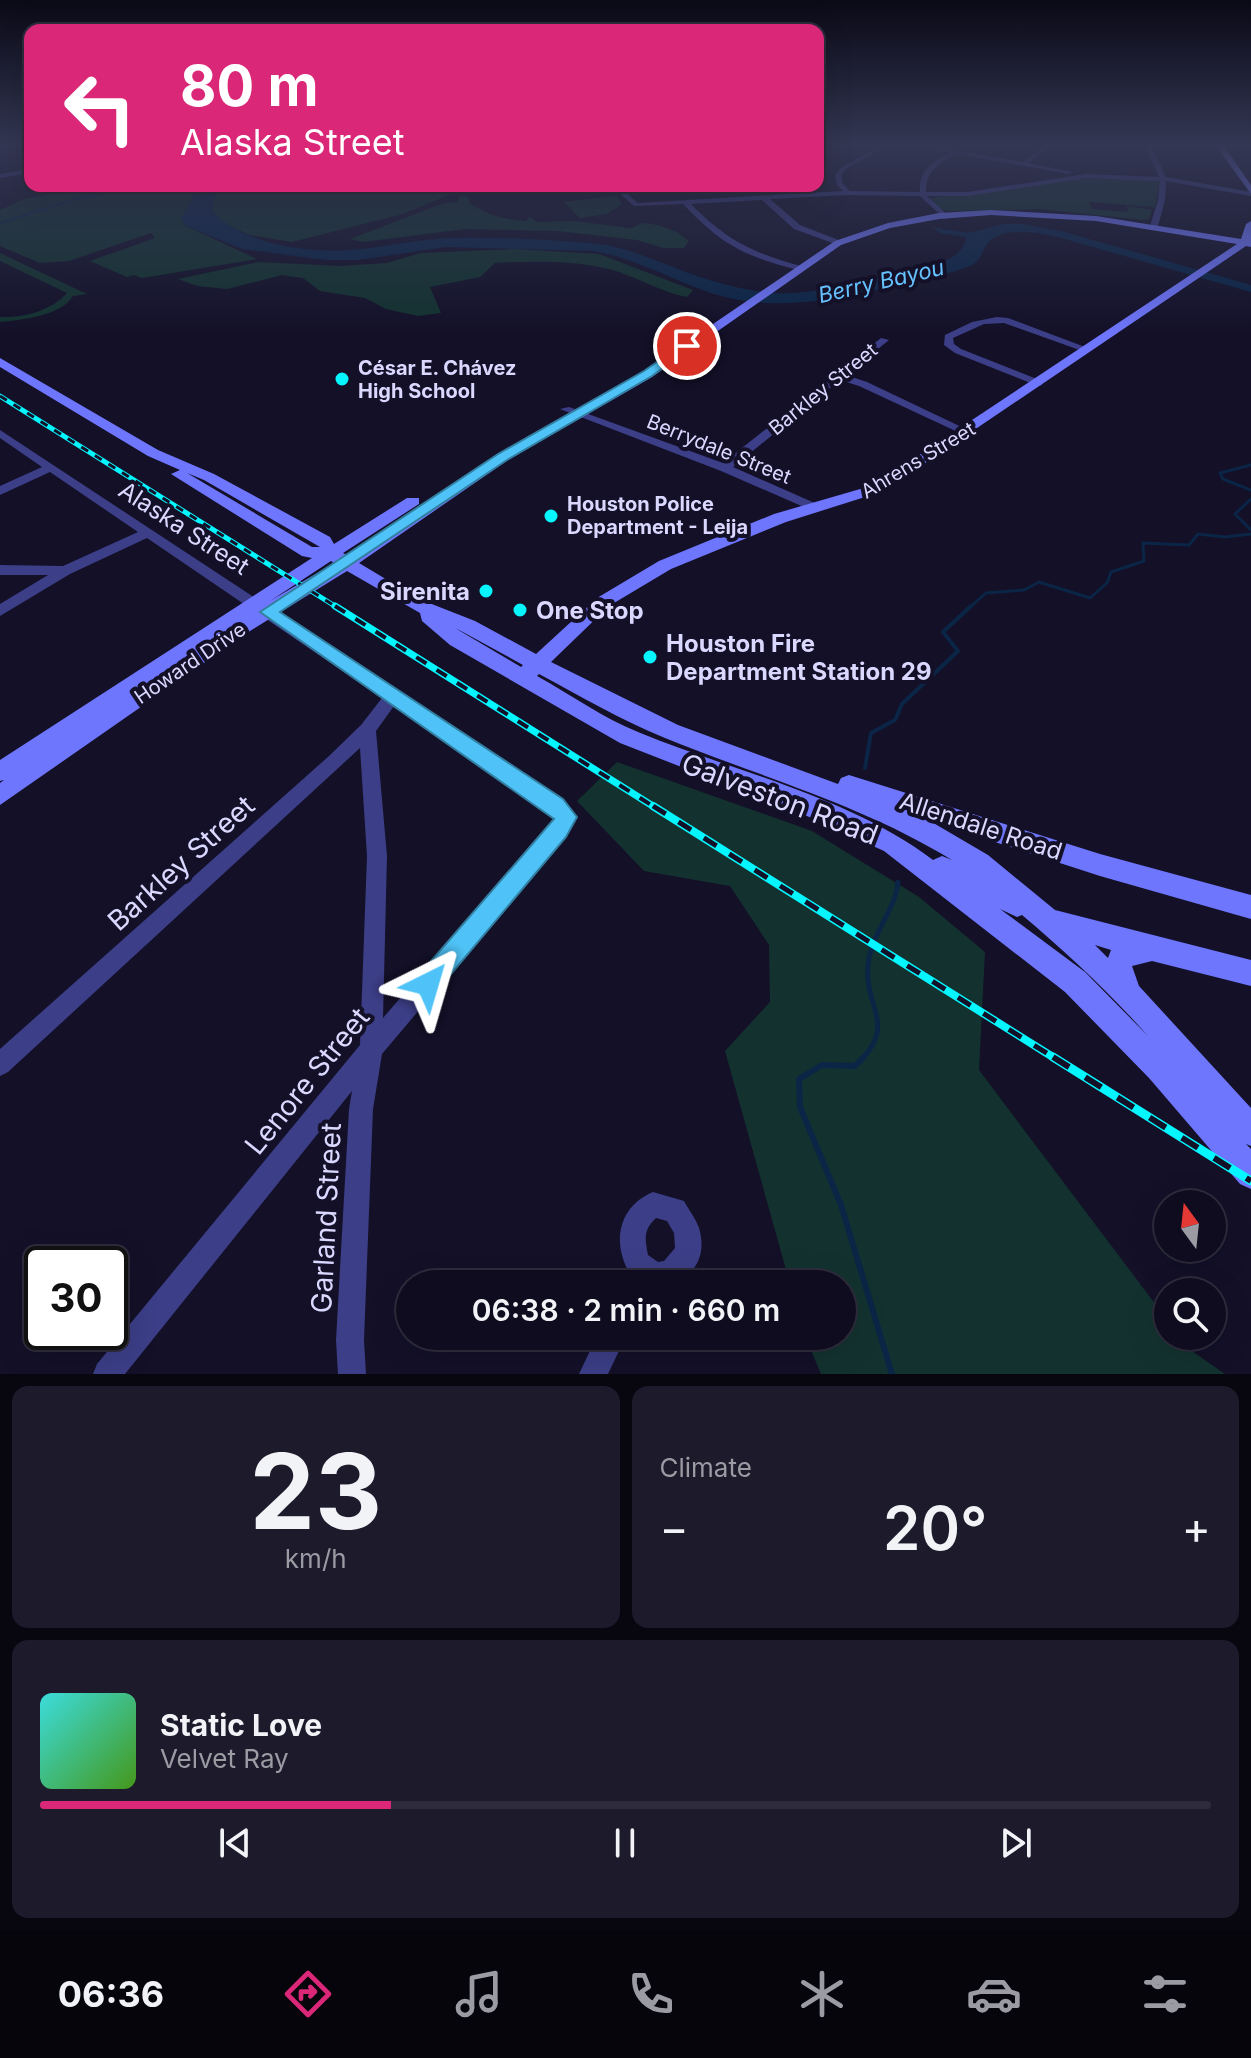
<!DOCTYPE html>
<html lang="en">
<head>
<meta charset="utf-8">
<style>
	body { margin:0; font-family:Inter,sans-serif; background:#1c1a2b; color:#f1f3f6; height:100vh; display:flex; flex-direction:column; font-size:30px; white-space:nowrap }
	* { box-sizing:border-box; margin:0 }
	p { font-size:26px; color:#9b9ba4 }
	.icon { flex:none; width:44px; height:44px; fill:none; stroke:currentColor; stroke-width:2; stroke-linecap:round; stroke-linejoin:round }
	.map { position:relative; height:1374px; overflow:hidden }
	.side { display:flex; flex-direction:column; gap:12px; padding:12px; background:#080710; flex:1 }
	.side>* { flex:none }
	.top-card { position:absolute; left:24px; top:24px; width:800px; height:168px; border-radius:16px; box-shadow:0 8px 32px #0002,0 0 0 2px #2e2c3c; background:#db2777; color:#fff; overflow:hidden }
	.needle { width:52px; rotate:345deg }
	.fabs { position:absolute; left:1154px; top:1190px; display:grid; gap:16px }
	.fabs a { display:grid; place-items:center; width:72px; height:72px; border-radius:50%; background:#0e0c1e; box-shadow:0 8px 32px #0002,0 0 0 2px #2e2c3c; font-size:40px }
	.speed { position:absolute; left:24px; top:1246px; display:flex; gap:16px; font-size:40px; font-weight:700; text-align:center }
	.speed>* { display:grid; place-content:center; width:104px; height:104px; border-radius:50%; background:#0e0c1e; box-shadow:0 8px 32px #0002,0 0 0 2px #2e2c3c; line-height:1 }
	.speed .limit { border:4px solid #111; border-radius:12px; background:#fff; color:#111 }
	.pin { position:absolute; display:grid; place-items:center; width:68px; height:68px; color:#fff; margin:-34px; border:4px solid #fff; border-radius:50%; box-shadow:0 2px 8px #0007 }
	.me { position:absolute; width:88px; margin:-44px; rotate:40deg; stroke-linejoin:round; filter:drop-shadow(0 0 6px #0008) }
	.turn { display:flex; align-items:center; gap:28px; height:168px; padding:0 24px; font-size:36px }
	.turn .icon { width:104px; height:104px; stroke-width:2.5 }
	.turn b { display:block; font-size:56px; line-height:68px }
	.big { font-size:60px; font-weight:600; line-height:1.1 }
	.side .widget { flex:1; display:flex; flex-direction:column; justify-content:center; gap:12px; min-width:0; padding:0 28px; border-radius:16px; background:#1c1a2b }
	.side .dial { align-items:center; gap:0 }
	.dial b { font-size:104px; line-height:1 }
	.song { display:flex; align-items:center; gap:24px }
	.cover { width:96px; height:96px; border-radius:12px; background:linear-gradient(135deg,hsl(180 70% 55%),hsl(100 70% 35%)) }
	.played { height:8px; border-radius:4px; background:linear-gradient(90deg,#db2777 30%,#2e2c3c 30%) }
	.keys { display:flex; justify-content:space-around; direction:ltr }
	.heat { display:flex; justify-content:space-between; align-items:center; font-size:44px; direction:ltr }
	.side .tiles { flex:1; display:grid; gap:12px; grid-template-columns:1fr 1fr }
	.widget:last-child { grid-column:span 2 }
	.trip { position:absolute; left:396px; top:1270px; width:460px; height:80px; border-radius:40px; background:#0e0c1e; box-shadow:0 8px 32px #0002,0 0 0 2px #2e2c3c; font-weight:600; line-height:80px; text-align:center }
	.tabs { display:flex; height:128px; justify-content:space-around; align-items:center; background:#06050c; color:#9b9ba4 }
	.tabs .icon { width:56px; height:56px }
	.tabs .current { color:#db2777 }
	.tabs b { font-size:36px; color:#f1f3f6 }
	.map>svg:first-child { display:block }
	.green { fill:#13322f }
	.water { fill:#0b2547 }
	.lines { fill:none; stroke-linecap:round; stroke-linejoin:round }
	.stream-far4 { stroke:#0b2547; stroke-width:2 }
	.stream-far3 { stroke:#0b2547; stroke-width:3 }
	.stream-far2 { stroke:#0b2547; stroke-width:4 }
	.stream-far1 { stroke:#0b2547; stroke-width:5 }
	.stream { stroke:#0b2547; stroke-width:6 }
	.street { fill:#3c3e87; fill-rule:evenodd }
	.secondary { fill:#6f76fe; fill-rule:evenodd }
	.rail-far3-casing { stroke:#05f6fe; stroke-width:5 }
	.rail-far2-casing { stroke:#05f6fe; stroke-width:7 }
	.rail-far1-casing { stroke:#05f6fe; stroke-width:8 }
	.rail-casing { stroke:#05f6fe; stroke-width:9 }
	.rail-far3 { stroke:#131028; stroke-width:3; stroke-dasharray:8; stroke-linecap:butt }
	.rail-far2 { stroke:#131028; stroke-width:4; stroke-dasharray:12; stroke-linecap:butt }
	.rail-far1 { stroke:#131028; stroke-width:5; stroke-dasharray:15; stroke-linecap:butt }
	.rail { stroke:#131028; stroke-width:6; stroke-dasharray:19; stroke-linecap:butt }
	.route { fill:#4fc3f7; stroke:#337fa1; stroke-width:2 }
	.poi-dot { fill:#05f6fe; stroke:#131028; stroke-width:3 }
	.labels { text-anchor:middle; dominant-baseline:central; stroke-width:8; stroke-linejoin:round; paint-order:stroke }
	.far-poi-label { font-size:20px; font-weight:bold; fill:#dad8ff; stroke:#131028; text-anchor:start }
	.far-street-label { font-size:20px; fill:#dad8ff; stroke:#131028 }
	.far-water-label { font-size:22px; font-style:italic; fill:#66c2fe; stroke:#131028 }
	.street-label { font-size:24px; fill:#dad8ff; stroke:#131028 }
	.poi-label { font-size:24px; font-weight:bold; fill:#dad8ff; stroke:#131028; text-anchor:start }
	.near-street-label { font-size:28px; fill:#dad8ff; stroke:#131028 }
</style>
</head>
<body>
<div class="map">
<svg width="1251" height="1374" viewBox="0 0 1251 1374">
	<rect width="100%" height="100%" fill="#131028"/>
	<path class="green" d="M1083,178L1156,180L1160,181L1155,207L1089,202L1092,209L1128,212L1127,206L1152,210L1149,219L1143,220L1039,209L949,211L938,208L930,198Z
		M93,186H191L193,198L181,219L186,226L257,259L142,278L134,275L127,277L90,261L155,238L151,233L69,261L40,263L0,246V210L24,199Z
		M217,186H470L403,214L292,242L249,235L222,222L212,210Z
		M460,196L468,197L470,203C487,215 505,220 526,221L530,217L537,222L575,221L631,228L642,223L658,225L677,232L689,241L684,248H663L637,240L557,231L465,229L363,242L350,239L444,203L457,202Z
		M617,196L622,204L607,214L580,218L564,202Z
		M515,249L599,254L693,290L687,297C660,292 636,276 609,269C572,260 533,261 495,263L480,277L430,287L441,313L418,316L386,309L365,298L320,291L303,278L282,275L227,289L197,286L178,279L258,262L340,266L387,263L421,253Z
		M0,253L87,294L73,296C61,316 21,320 0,322V317C23,318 51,311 67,293L0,261Z
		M617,762L812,831L919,897L985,952L979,1070L1168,1321V1336H1179L1189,1349L1225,1374H821L805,1336H842V1284H790L725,1051L770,1002L769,945L730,886L644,871L577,801Z"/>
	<path class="water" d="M193,186H217L212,211C242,244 306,253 348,250C383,248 416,239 451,238C497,237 544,239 590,243C631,246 662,265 700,277C724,285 752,292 777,293C820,295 867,279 909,270C929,266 964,261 966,237L940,233L932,227L968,233L1004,224H1023L1065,232L1251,285V292L1061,238C1042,233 1006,226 990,241C982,248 982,260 972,265C950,275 924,278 901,284C840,299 776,313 714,294C674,281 636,258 593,251L446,247L358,260H326L242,249L186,226L181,219L193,198Z"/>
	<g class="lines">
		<path class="stream-far4" d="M0,223L79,198L143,186"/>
		<path class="stream-far3" d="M1251,465L1220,473L1223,479L1251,490
			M1251,499L1235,514L1251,530
			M969,608L986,593L1024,590L1039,582L1090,598L1107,583L1111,572L1144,561L1143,543L1189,545L1198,534L1225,537L1251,534"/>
		<path class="stream-far2" d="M865,768L871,733L895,720L902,704L958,651L943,632L971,606"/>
		<path class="stream-far1" d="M862,1059C896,1023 864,1006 868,965C871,934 896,909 898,882"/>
		<path class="stream" d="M864,1057L855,1066L822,1065L799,1079L800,1107L841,1205L892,1374"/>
		<path class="street" d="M885,143H892L846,169L841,175L843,184L850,191L920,192C919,170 932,162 949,153L902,143L954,150L958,148L960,151L1023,162L1047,143H1054L1029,163L1072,172L1069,174L956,154C939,164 926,170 926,192H968L1086,174L1159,177L1144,143H1150L1166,177L1251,192V196L1166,181L1165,200L1158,226L1154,228L1150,226L1158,200L1160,181L1086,178L968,196H927L948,215L945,219L920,196L848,195L770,199L800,225L841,241L838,245L794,229L762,200L691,204C726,240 753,253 801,266L798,270C744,256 722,245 683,204L634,206L611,186H618L638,203L843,191L837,185L835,175L842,167Z
			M30,169V173L0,178V174Z
			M721,186H738L761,191L758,193Z
			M997,317L1008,318L1093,350L1085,352L1004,323L984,324L953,338L954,344L961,349L1042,381V385L1038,386L955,353L944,345L945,335L972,322Z
			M881,338L889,340L846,375L867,382L972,432L962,434L859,386L840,380L733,467L817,504V510L813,511L721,471L560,409L569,407L723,463Z
			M0,430L562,800L575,817L566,836L382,1054L373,1109L364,1340L366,1374H338L336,1340L349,1109L352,1091L125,1374H93L97,1364L360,1045L367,856L360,748L8,1072L0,1076V1049L329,756L361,725L382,698L147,538L70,574L0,616V604L48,575H0V565L63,566L138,532L50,472L0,495V486L42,467L0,438ZM394,706L550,812L555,818L383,1018L387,856L376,731Z
			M653,1192L684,1201C689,1210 696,1219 699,1228C712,1271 673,1295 636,1282C611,1252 614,1208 653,1192ZM656,1218L667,1221L674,1233L675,1248L664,1261L658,1262L648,1255C645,1239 643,1230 656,1218Z
			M597,1336H626L608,1374H579Z"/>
		<path class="secondary" d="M1214,143H1222L1251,185V194Z
			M991,210L1096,216L1241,239L1246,224L1251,221V247L1246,246L884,491L786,522L671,569L609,606L551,662L678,725L838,784L841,778L849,775L1100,854L1251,895V919L1100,876L930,821L988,855L1055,910L1251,960V986L1152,961L1132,966L1139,986L1251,1108V1146L1246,1144L1251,1149V1189L1240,1184L1149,1078L1065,992L884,851L807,816L620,743L450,645L422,621L420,613L347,571L250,631L0,805V783L4,780L0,781V760L312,558L302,556L171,474L180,470L148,456L0,367V358L158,450L214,474L330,537L334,544L407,498H419V504L343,553L347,555L498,454L644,371L835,241L888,223L939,213ZM991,215L1096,221L1237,244L874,485L774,514L659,561L597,598L536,654L475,621L419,599L359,563L508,460L652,377L841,245L890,228L939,219ZM187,473L204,480L320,547H312ZM331,561L334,563L270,601ZM455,628L461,631L523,665L521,667ZM539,674C580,696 621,720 665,738C761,777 863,805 952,860L942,856L933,860C848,796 735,772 638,732C603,718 570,694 537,676ZM1000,909L1017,917L1022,915C1066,952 1110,993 1148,1036L1085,972ZM1095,945L1111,950L1108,958Z"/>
		<defs>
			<path id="rail-far3" d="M0,396L338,608"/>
			<path id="rail-far2" d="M335,606L656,808"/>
			<path id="rail-far1" d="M653,806L1056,1059"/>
			<path id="rail" d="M1053,1057L1251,1181"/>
		</defs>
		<use href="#rail-far3" class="rail-far3-casing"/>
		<use href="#rail-far2" class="rail-far2-casing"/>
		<use href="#rail-far1" class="rail-far1-casing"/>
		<use href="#rail" class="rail-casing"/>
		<use href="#rail-far3" class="rail-far3"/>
		<use href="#rail-far2" class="rail-far2"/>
		<use href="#rail-far1" class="rail-far1"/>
		<use href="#rail" class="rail"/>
	</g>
	<linearGradient id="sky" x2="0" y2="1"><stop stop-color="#0a0916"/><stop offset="0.43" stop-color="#333753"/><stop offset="1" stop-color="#333753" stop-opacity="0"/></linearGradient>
	<rect width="1251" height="335" fill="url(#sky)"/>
	<path class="route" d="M684,343L693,346L652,376L507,460L280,612L563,799L577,817L566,837L436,992L428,996L419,992L415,984L419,975L554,819L260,612L498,454L644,371Z"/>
	<g class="poi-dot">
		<circle cx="342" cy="379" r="8"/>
		<circle cx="551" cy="516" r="8"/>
		<circle cx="486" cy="591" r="8"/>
		<circle cx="520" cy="610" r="8"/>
		<circle cx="650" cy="657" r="8"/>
	</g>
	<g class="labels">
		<g class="far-poi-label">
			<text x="358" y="368">César E. Chávez<tspan x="358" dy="23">High School</tspan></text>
			<text x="567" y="504">Houston Police<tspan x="567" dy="23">Department - Leija</tspan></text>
		</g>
		<g class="far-street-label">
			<text transform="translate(823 389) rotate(-39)">Barkley Street</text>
			<text transform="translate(719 449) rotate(22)">Berrydale Street</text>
			<text transform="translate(918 460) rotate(-31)">Ahrens Street</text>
			<text transform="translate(190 663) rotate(-34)">Howard Drive</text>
		</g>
		<g class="far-water-label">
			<text transform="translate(881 281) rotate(-13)">Berry Bayou</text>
		</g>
		<g class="street-label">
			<text transform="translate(184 528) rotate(33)">Alaska Street</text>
			<text transform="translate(981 826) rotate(18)">Allendale Road</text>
		</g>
		<g class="poi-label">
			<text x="470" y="591" text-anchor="end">Sirenita</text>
			<text x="536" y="610">One Stop</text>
			<text x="666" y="643">Houston Fire<tspan x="666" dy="28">Department Station 29</tspan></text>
		</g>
		<g class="near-street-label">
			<text transform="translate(780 799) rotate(21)">Galveston Road</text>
			<text transform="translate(181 863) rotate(-42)">Barkley Street</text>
			<text transform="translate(307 1081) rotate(-51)">Lenore Street</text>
			<text transform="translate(326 1218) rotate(-87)">Garland Street</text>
		</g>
	</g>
</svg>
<div class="fabs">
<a><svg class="needle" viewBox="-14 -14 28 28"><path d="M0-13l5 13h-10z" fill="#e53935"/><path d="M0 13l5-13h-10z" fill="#9b9ba4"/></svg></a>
<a><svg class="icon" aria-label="search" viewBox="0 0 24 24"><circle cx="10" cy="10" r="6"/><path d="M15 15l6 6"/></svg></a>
</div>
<div class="speed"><div class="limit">30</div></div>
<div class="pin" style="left:687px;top:346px;background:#d93025"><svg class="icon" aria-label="arrive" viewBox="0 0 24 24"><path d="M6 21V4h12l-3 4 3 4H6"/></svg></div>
<svg class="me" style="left:428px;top:984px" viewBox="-20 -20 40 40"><path d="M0-17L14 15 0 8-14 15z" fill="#4fc3f7" stroke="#fff" stroke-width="4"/></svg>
<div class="trip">06:38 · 2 min · 660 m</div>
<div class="top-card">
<div class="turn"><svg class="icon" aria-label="left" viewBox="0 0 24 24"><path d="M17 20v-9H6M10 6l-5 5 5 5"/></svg><div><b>80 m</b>Alaska Street</div></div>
</div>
</div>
<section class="side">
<div class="tiles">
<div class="widget dial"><b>23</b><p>km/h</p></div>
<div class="widget"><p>Climate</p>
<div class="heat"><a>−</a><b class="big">20°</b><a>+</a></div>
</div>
<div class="widget">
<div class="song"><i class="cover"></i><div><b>Static Love</b><p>Velvet Ray</p></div></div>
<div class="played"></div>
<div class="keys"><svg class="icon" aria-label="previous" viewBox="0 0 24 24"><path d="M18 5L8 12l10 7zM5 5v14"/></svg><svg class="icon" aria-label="pause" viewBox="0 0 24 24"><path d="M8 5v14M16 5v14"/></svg><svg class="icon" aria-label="next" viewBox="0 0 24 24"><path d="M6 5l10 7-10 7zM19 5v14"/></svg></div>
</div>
</div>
</section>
<nav class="tabs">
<b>06:36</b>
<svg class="icon current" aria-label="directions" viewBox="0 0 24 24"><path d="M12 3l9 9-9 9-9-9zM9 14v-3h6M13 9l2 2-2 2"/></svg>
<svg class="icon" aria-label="music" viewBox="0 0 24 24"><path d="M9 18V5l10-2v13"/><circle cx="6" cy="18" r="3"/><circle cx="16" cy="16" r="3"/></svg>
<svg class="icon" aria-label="phone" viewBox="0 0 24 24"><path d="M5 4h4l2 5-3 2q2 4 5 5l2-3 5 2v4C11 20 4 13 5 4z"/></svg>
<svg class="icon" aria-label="climate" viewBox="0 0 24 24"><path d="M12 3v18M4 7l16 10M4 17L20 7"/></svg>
<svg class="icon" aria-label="car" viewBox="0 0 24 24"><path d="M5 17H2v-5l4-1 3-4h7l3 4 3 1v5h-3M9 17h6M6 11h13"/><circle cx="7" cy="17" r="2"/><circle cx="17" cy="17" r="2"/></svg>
<svg class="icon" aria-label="filters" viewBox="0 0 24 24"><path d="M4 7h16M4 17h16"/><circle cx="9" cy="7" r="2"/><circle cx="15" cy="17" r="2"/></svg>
</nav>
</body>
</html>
